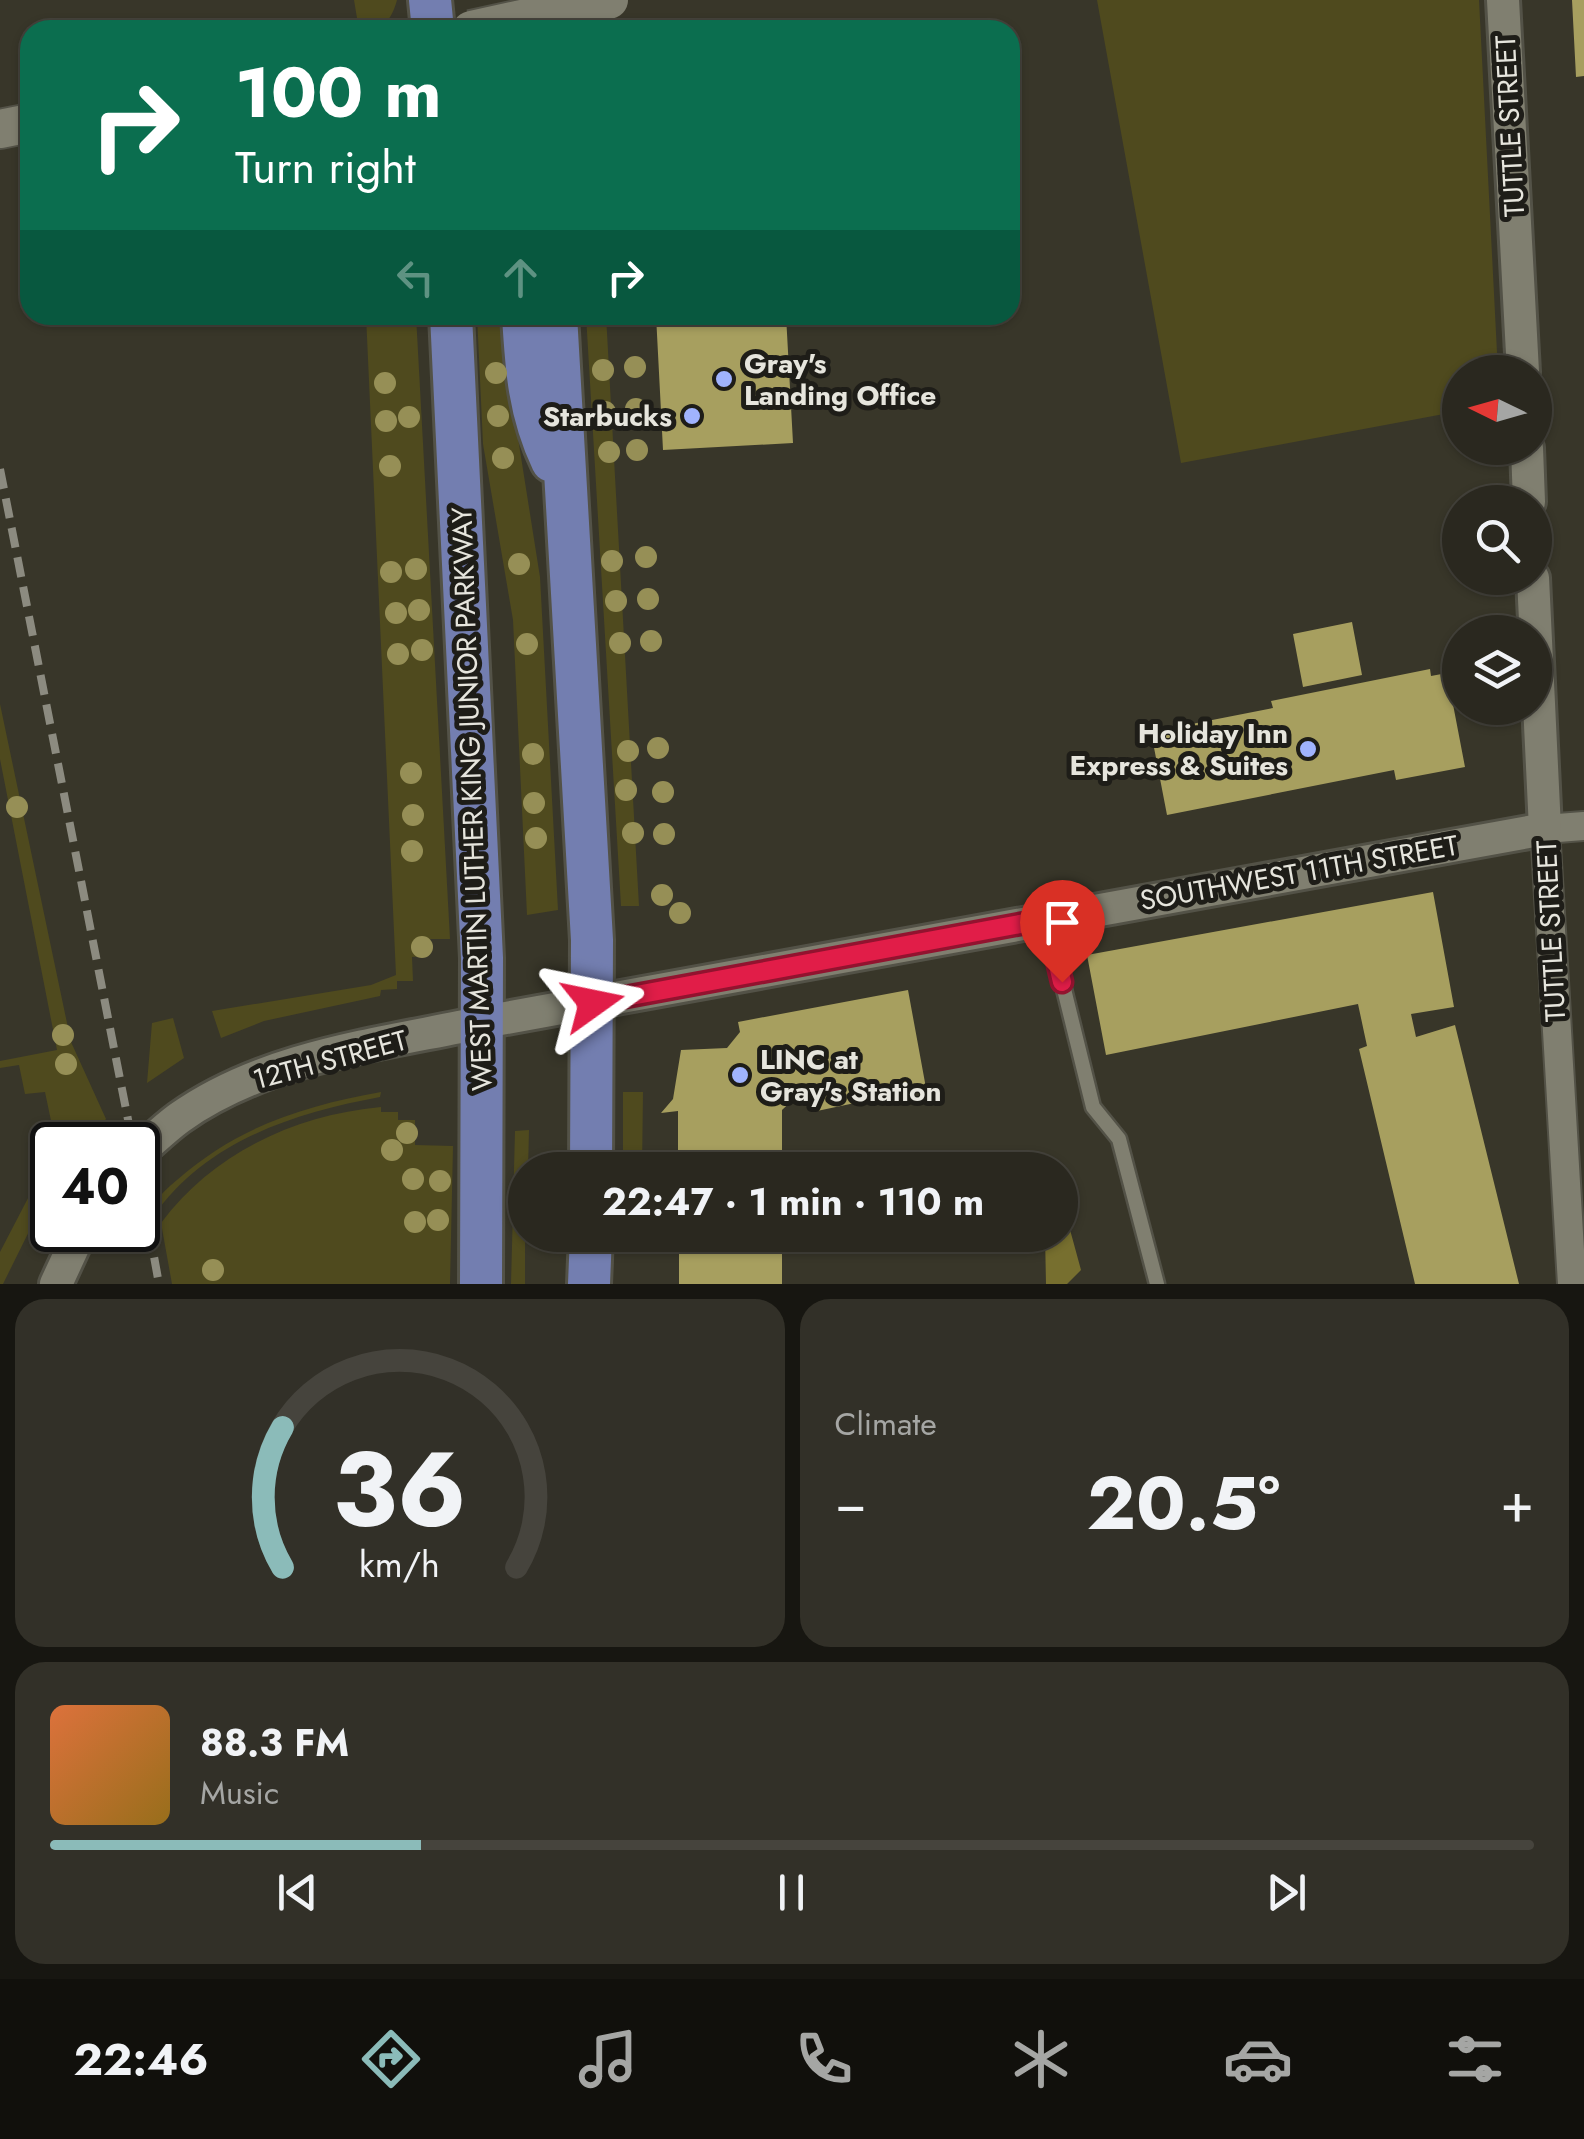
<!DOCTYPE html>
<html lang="en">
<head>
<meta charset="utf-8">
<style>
	body { margin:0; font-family:Jost,sans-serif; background:#323028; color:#f1f3f6; height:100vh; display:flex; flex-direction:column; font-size:38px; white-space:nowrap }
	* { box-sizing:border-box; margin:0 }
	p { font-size:32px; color:#a5a6a4 }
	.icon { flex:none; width:55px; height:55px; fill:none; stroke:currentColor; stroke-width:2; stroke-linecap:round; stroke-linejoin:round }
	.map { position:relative; height:1284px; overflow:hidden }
	.details { display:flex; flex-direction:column; gap:15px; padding:15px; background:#171611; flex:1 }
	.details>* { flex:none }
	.top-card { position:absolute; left:20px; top:20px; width:1000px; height:305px; border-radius:30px; box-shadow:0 2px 8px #0004,0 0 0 2px #46443d; background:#0b6e4f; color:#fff; overflow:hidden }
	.needle { width:65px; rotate:275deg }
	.buttons { position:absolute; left:1442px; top:355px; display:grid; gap:20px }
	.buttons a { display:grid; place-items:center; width:110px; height:110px; border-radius:50%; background:#2a281f; box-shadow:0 2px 8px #0004,0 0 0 2px #46443d; font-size:50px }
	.speed { position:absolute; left:30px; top:1122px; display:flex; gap:20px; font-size:50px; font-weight:700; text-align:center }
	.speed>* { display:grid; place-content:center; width:130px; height:130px; border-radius:50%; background:#2a281f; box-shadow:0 2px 8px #0004,0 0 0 2px #46443d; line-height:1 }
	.speed .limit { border:5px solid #111; border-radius:15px; background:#fff; color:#111 }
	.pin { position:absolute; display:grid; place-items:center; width:85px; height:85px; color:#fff; margin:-102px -42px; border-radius:50% 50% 50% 0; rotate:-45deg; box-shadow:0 0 10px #0007 }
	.pin .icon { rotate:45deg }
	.me { position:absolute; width:110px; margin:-55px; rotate:78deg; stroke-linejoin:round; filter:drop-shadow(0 0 8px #0008) }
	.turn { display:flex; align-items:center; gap:35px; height:210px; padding:0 50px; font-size:45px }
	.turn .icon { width:130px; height:130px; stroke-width:2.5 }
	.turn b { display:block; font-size:70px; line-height:85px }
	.lanes { display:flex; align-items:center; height:95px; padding:0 50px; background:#0003; justify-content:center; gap:50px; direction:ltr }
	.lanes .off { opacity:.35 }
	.big { font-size:75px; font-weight:700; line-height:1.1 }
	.details .tile { flex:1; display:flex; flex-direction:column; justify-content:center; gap:15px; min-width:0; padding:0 35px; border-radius:30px; background:#323028 }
	.details .dial { align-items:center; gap:0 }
	.dial svg { height:260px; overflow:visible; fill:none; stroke:#46443d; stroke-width:7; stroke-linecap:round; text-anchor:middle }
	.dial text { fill:#f1f3f6; stroke:none }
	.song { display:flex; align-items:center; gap:30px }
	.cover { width:120px; height:120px; border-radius:15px; background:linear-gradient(135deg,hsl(20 70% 55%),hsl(40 70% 35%)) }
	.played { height:10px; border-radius:5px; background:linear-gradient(90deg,#8bbbb9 25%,#46443d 25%) }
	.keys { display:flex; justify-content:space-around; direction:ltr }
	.heat { display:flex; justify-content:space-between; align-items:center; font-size:55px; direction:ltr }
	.details .tiles { flex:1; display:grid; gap:15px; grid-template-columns:1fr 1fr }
	.tile:last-child { grid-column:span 2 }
	.trip { position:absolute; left:508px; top:1152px; width:570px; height:100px; border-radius:50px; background:#2a281f; box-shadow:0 2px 8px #0004,0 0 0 2px #46443d; font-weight:700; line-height:100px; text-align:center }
	.menu { display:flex; height:160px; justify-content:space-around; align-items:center; background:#11100c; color:#a5a6a4 }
	.menu .icon { width:70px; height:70px }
	.menu .on { color:#8bbbb9 }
	.menu b { font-size:45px; color:#f1f3f6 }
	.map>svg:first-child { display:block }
	.green { fill:#4f4a1e }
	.water { fill:#776f2f }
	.building { fill:#a79f5f }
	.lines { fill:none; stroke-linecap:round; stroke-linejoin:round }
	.service-casing { stroke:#535247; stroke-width:19 }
	.minor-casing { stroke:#535247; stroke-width:32 }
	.tertiary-casing { stroke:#535247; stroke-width:38 }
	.secondary-casing { stroke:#535247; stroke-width:42 }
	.primary-casing { stroke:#535247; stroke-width:48 }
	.service { stroke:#807f70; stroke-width:14 }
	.minor { stroke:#807f70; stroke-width:28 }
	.tertiary { stroke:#807f70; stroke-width:32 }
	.secondary { stroke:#807f70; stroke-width:38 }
	.primary { stroke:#737eb0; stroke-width:42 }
	.rail { stroke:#8c8b80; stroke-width:8; stroke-dasharray:20 10; stroke-linecap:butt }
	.secondary-bridge-casing { stroke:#535247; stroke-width:42; stroke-linecap:butt }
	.secondary-bridge { stroke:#807f70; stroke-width:38 }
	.tree { fill:#968f56 }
	.route-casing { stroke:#92132f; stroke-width:25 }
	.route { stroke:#e11d48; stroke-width:18 }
	.poi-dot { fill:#a0b3fd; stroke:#1e1d18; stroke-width:4 }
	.labels { text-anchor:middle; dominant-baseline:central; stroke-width:10; stroke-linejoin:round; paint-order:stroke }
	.street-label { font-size:28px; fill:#e6e5dd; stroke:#1e1d18 }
	.poi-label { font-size:28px; font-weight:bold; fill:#e6e5dd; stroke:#1e1d18; text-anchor:start }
</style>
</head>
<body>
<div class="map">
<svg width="1584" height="1284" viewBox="0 0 1584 1284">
	<rect width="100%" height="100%" fill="#383629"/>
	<path class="green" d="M354,0H397C391,22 383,29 359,30Z
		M1097,0H1479L1498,372H1460V411L1181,463Z
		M366,315H416L450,939H429V956L412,957L413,981H397V989L381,990L380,996L264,1021L221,1038L212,1011L371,985L396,975Z
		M477,315H508L515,419L540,577L558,910L527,915L513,620L483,444Z
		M586,315H606L639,906H621Z
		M0,704L71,1042L106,1119L83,1145H52V1185L3,1284H0V1252L52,1152L41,1145V1139L54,1135L45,1092L25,1094L19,1065L0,1068V1061L57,1050L0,759Z
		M173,1018L184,1058L147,1083L152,1023Z
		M381,1092L380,1097C294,1113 205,1141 153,1217C152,1201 165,1190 177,1180C237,1127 303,1106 381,1092Z
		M623,1092H643L642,1170H623Z
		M381,1107V1112H398V1120H415V1145L453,1146L450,1284H172L161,1223C213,1153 295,1115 381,1107Z
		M529,1130L528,1170H525V1284H511L515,1131Z"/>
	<path class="water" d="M1060,1193L1081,1270L1067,1284H1046L1045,1235H1060Z"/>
	<path class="building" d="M1572,0H1584V76L1576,77Z
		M656,315H786L793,443L663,450Z
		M1352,622L1362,675L1303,687L1293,634Z
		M1430,669L1431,676L1447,673L1465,767L1396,780L1394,770L1167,815L1151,732L1273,708L1271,701Z
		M1433,892L1454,1007L1411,1014L1416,1037L1455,1025L1519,1284H1415L1359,1049L1367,1046L1358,1004L1106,1055L1087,955Z
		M908,990L926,1088L817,1111L799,1094L782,1110V1170H678V1111L661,1113L673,1099L681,1050L727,1048L740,1032L738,1022Z
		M679,1235H782V1284H679Z"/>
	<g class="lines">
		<defs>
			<path id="service" d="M1047,920L1093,1107L1119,1139L1157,1284"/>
			<path id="minor" d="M1572,1284L1545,829L1584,826"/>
			<path id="tertiary" d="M1503,0L1523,372
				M1527,448L1529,502
				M138,1153C151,1142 164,1129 179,1118C266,1056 381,1044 484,1022L1545,829L1533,578
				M56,1284L81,1230"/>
			<path id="secondary" d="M0,129L30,123"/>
			<path id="primary" d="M430,0L433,30
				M451,315L482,958L481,1284
				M523,315C526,368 529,413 552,461
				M556,315L592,940L591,1170
				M589,1284L591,1235"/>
		</defs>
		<use href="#service" class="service-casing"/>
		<use href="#minor" class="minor-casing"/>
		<use href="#tertiary" class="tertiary-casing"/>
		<use href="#secondary" class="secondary-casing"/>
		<use href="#primary" class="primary-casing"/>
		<use href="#service" class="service"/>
		<use href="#minor" class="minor"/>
		<use href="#tertiary" class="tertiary"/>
		<use href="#secondary" class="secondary"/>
		<use href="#primary" class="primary"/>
		<path class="rail" d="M0,469L133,1145
			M138,1169L159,1284"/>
		<defs>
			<path id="secondary-bridge" d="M471,30L609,0"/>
		</defs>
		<use href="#secondary-bridge" class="secondary-bridge-casing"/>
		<use href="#secondary-bridge" class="secondary-bridge"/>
	</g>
	<g class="tree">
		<circle cx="635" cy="367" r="11"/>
		<circle cx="603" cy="370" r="11"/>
		<circle cx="496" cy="373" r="11"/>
		<circle cx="385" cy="383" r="11"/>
		<circle cx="636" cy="409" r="11"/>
		<circle cx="605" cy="412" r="11"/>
		<circle cx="498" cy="416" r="11"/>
		<circle cx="409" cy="417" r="11"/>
		<circle cx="386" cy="421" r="11"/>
		<circle cx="637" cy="450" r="11"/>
		<circle cx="609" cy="452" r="11"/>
		<circle cx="503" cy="458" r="11"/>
		<circle cx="390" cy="466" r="11"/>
		<circle cx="646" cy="557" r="11"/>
		<circle cx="612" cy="561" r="11"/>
		<circle cx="519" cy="564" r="11"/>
		<circle cx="416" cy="569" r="11"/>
		<circle cx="391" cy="572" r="11"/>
		<circle cx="648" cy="599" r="11"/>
		<circle cx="616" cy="601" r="11"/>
		<circle cx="419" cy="610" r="11"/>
		<circle cx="396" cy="613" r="11"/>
		<circle cx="651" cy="641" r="11"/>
		<circle cx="620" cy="643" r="11"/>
		<circle cx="527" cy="644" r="11"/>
		<circle cx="422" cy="650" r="11"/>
		<circle cx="398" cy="654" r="11"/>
		<circle cx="658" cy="748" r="11"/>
		<circle cx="628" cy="751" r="11"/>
		<circle cx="533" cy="754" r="11"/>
		<circle cx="411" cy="773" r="11"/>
		<circle cx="626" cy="790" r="11"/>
		<circle cx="663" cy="792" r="11"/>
		<circle cx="534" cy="803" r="11"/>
		<circle cx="17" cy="807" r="11"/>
		<circle cx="413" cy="815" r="11"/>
		<circle cx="633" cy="833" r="11"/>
		<circle cx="664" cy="834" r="11"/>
		<circle cx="536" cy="838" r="11"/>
		<circle cx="412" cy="851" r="11"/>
		<circle cx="662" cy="895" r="11"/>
		<circle cx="680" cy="913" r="11"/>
		<circle cx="422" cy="947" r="11"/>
		<circle cx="63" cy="1035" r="11"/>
		<circle cx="66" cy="1064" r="11"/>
		<circle cx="407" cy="1133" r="11"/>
		<circle cx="392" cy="1150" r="11"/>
		<circle cx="413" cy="1179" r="11"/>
		<circle cx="440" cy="1181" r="11"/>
		<circle cx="438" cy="1220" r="11"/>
		<circle cx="415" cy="1222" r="11"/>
		<circle cx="213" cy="1270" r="11"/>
	</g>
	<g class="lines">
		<defs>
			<path id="route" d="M593,1003L1047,919L1062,982"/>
		</defs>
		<use href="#route" class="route-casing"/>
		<use href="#route" class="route"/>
	</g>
	<g class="poi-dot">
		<circle cx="724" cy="379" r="10"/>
		<circle cx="692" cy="416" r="10"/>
		<circle cx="1308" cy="749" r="10"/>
		<circle cx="740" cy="1075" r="10"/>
	</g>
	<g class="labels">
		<g class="street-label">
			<text transform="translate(1510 126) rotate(-93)">TUTTLE STREET</text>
			<text transform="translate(472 799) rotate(-92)">WEST MARTIN LUTHER KING JUNIOR PARKWAY</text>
			<text transform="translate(1299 873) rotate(-10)">SOUTHWEST 11TH STREET</text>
			<text transform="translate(1551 931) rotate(-93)">TUTTLE STREET</text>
			<text transform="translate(330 1060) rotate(-15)">12TH STREET</text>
		</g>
		<g class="poi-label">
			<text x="744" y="363">Gray's<tspan x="744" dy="32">Landing Office</tspan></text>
			<text x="672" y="416" text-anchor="end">Starbucks</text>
			<text x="1288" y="733" text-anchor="end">Holiday Inn<tspan x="1288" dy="32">Express &amp; Suites</tspan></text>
			<text x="760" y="1059">LINC at<tspan x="760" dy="32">Gray's Station</tspan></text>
		</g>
	</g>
</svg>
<div class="buttons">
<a><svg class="needle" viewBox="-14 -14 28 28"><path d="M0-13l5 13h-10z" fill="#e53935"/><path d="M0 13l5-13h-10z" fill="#a5a6a4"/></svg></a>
<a><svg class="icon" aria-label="search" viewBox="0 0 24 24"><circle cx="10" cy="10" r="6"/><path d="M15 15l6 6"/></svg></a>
<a><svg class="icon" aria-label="layers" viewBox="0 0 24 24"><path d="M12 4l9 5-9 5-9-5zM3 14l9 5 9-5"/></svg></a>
</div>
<div class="speed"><div class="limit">40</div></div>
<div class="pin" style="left:1062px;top:982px;background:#d93025"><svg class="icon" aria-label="arrive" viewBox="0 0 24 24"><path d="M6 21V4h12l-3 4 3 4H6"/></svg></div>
<svg class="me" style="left:593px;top:1003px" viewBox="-20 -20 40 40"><path d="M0-17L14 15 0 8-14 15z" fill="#e11d48" stroke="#fff" stroke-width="4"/></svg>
<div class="trip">22:47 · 1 min · 110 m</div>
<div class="top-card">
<div class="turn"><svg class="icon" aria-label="right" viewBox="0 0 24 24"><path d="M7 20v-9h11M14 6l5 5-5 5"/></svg><div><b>100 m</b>Turn right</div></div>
<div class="lanes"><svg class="icon off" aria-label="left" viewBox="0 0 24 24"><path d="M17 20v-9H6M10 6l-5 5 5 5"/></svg><svg class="icon off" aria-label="ahead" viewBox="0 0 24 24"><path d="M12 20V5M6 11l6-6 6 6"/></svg><svg class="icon" aria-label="right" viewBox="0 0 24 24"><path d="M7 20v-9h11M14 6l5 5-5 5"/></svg></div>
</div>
</div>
<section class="details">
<div class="tiles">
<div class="tile dial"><svg viewBox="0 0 100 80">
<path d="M14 69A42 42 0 1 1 86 69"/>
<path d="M14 69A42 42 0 0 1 14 26" stroke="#8bbbb9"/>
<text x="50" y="56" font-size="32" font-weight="700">36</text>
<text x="50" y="72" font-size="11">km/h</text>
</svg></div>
<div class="tile"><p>Climate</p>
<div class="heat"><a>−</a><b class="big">20.5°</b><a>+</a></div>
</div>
<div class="tile">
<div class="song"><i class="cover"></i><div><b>88.3 FM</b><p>Music</p></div></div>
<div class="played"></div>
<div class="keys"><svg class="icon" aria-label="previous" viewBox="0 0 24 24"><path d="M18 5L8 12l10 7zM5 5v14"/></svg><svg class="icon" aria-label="pause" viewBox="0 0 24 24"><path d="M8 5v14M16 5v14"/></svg><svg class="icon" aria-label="next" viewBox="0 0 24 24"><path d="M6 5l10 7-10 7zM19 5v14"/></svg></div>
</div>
</div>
</section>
<nav class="menu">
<b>22:46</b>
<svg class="icon on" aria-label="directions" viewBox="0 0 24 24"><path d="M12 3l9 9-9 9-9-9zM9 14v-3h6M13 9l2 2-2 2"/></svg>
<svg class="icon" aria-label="music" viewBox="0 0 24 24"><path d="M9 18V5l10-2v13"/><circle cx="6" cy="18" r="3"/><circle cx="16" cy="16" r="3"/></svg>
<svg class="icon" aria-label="phone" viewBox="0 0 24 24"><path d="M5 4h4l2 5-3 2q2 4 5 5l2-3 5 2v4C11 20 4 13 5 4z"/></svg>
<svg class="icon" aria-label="climate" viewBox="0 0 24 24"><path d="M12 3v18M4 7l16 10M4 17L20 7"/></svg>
<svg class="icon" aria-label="car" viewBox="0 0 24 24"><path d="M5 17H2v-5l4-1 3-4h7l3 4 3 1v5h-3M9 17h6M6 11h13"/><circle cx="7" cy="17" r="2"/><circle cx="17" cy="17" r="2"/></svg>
<svg class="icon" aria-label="filters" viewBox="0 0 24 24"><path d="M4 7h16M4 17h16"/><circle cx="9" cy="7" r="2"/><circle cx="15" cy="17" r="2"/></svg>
</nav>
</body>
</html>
